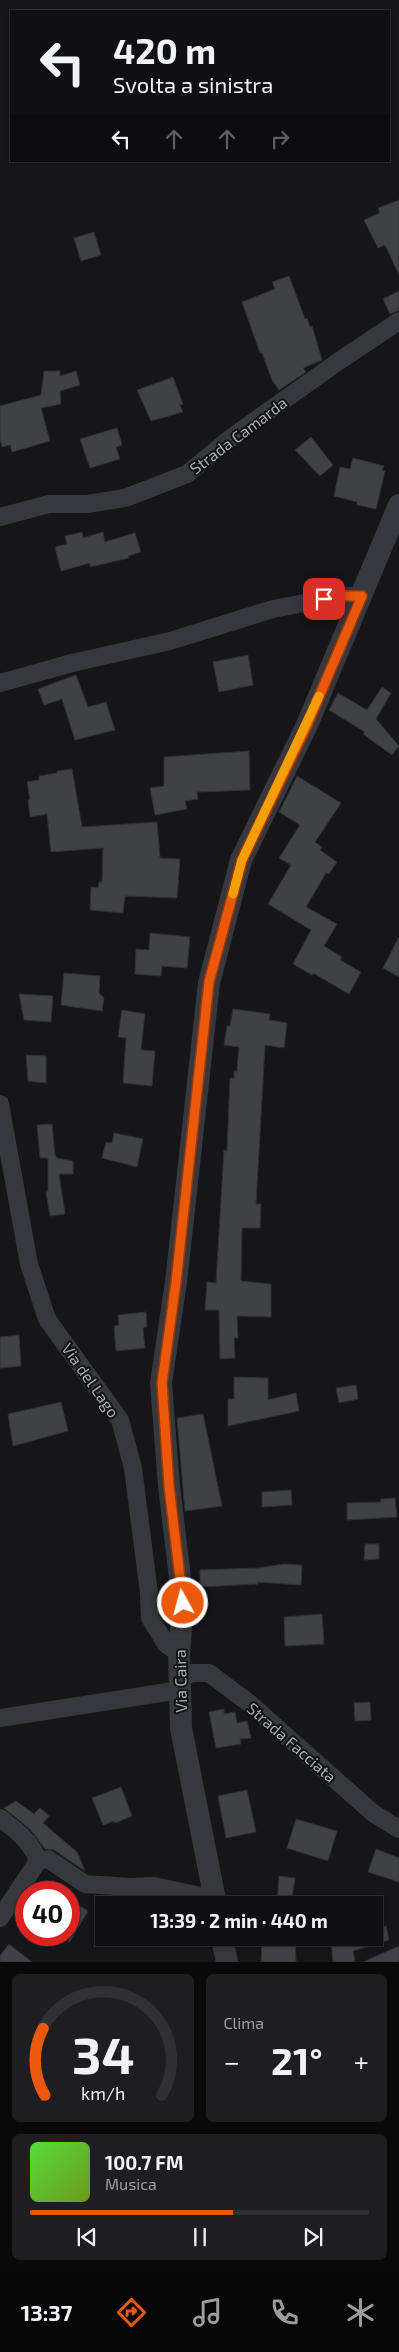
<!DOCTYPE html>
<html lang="it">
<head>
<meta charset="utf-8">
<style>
	body { margin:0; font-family:"Exo 2",sans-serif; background:#1e1e20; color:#f1f3f6; height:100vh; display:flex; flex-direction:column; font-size:19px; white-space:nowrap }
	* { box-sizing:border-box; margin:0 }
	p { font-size:16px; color:#9c9d9f }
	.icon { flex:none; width:28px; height:28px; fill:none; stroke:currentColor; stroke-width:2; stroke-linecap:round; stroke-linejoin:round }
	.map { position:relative; height:1962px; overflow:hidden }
	.details { display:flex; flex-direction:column; gap:12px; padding:12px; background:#09090a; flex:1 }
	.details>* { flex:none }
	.banner { position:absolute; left:10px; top:10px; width:380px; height:152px; border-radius:0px; box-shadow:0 1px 4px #0004,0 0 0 1px #303032; background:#101012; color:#f1f3f6; overflow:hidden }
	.speed { position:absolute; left:15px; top:1881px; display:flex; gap:10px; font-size:25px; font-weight:700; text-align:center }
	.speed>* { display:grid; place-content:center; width:65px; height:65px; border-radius:50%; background:#101012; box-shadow:0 1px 4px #0004,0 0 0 1px #303032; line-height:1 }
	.speed .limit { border:8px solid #d22; background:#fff; color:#111 }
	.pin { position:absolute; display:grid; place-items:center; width:42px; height:42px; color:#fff; margin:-21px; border-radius:10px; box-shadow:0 2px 8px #0006 }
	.me { position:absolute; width:55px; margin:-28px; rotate:353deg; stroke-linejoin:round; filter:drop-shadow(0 0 4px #0008) }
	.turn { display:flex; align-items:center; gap:18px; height:105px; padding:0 20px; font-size:22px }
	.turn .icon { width:65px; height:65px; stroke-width:2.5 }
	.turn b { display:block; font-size:35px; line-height:42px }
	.lanes { display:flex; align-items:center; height:48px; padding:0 20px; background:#0003; justify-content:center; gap:25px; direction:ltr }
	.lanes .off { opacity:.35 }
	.big { font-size:38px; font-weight:700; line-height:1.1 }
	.details .card { flex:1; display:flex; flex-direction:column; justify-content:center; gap:8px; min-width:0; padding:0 18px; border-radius:8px; background:#1e1e20 }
	.details .dial { align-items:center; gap:0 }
	.dial svg { height:130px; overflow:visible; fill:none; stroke:#303032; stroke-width:7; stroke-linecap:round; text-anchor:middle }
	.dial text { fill:#f1f3f6; stroke:none }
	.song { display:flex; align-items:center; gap:15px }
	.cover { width:60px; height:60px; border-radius:8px; background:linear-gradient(135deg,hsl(110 70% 55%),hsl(80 70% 35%)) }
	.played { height:5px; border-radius:2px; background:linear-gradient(90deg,#ea580c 60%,#303032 60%) }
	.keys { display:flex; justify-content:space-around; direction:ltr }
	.heat { display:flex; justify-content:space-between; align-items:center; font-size:28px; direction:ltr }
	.details .tiles { flex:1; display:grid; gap:12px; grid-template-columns:1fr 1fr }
	.card:last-child { grid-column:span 2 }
	.trip { position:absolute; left:95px; top:1896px; width:288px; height:50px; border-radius:0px; background:#101012; box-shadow:0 1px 4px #0004,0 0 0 1px #303032; font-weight:700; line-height:50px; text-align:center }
	.menu { display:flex; height:80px; justify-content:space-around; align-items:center; background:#060607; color:#9c9d9f }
	.menu .icon { width:35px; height:35px }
	.menu .active { color:#ea580c }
	.menu b { font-size:22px; color:#f1f3f6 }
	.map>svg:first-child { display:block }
	.building { fill:#404145; stroke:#303034 }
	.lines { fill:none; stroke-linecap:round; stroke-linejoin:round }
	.minor { stroke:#37383d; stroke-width:18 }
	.tertiary { stroke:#37383d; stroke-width:22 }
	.route-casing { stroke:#983908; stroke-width:12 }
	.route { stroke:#ea580c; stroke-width:9 }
	.slow { stroke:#f59e0b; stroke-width:9 }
	.labels { text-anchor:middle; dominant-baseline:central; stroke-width:4; stroke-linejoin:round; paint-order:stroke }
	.street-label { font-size:16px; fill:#a8adb8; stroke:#111113 }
</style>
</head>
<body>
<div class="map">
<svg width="399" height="1962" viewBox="0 0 399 1962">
	<rect width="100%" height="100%" fill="#161618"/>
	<path class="building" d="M399,200V275L385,245L378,248L364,220L380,213L378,208Z
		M94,232L101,255L81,261L74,238Z
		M289,276L305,319L307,318L310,327L312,326L322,360L303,368L306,372L279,390L272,380L262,353H260L242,302L275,289L272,282Z
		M399,291V310L390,314L383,299Z
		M44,371H60V376L76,371L80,385L60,391L61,404L41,408L50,441L12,452L10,445L2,447L0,438V406L41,395Z
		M173,377L183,404L180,405L183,412L151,421L137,390Z
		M117,428L122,445L116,447L120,459L90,468L80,439Z
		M311,437L333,465L320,476L295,450Z
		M353,458L384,466L382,470L385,471L376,509L357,505V502L334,496L340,467L350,469Z
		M82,532L83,538L103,532L105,542L135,533L141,552L128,556L129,558L90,567V563L61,571L55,547L67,544L65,536Z
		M248,655L253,685L219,692L213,662Z
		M76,675L88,707L106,702L115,730L75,740L62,699L44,705L38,689Z
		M382,687L391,693L376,719L399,746L392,755L363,734L365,732L329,710L338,693L367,710Z
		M249,751L250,790L197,792L198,799L185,801L187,809L155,815L150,788L164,786V757Z
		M72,769L82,827L157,822L160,858L180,859L177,898L125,896L123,913L90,910L91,887L98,888L99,882H102L103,848L51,852L47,814L30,817L28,800L30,799L27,782L39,780V776L57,773V771Z
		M297,776L341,803L315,842L322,847L320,850L337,862L329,874L326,873L306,907L337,924L324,946L342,957L340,960L361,972L349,994L313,973L312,975L293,964L311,930L268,904L291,865L279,858L300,825L279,812Z
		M150,933L190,937L187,968L162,966L161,976L135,974L136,949L149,950Z
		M399,937V977L383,968Z
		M64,973L100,976L99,993L104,998L102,1011L61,1005Z
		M19,994L53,996L51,1022L24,1020Z
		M233,1009L270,1014L269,1020L287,1023L284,1048L265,1045L256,1204H261L260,1228H242L241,1281L271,1284V1317L237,1316L238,1338H234L235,1358L220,1359L219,1310H205L207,1282L216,1283L224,1150L227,1151L230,1078H234V1071H237L239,1047L224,1045L227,1026H230Z
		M122,1010L145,1014L141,1050L155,1051L152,1086L123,1083L126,1038L118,1037Z
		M26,1055L46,1056V1083L28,1081Z
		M52,1124L55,1155L57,1158L73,1161V1174H59L65,1214L50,1216L46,1192L48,1191V1158H40L37,1125Z
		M114,1133L143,1139L137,1167L102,1158L106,1142L112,1143Z
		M146,1312L147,1327L143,1328L145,1348L116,1351L114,1326L119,1325L118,1315Z
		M19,1335L21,1366L0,1368V1337Z
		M234,1377L268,1378V1400L296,1393L299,1411L228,1426V1399H234Z
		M356,1385L358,1399L339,1403L336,1388Z
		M61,1402L68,1431L13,1446L8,1414Z
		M203,1414L222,1506L185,1511L177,1418Z
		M291,1490L292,1505L262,1507V1492Z
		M395,1498L397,1517L347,1520V1503L381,1502V1499Z
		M365,1544H379V1559L364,1560Z
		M284,1564L302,1565L301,1585L258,1582V1584L200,1587V1570L258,1568Z
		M322,1614L324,1644L285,1646L284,1617Z
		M370,1702L371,1720L355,1721L354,1703Z
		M224,1709V1714L235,1712L237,1723L247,1721L251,1738L240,1739L241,1744L216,1748L209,1712Z
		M121,1787L132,1816L115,1823L114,1821L103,1825L92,1798Z
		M247,1790L256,1832L226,1838L218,1796Z
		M16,1801L34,1814L40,1808L49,1816L43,1823L77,1852L85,1871L54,1850L45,1849L30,1829L4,1808Z
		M296,1819L337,1831L328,1861L287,1848Z
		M376,1849L399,1858V1882L368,1872Z
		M279,1876L295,1878L291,1905H277Z
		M77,1904L88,1911L69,1943V1917Z
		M386,1926L389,1940L353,1951L355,1962H333L331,1938H374V1929Z
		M295,1938L296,1962H261L262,1939Z
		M9,1944L32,1962H0V1956Z
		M399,1946V1962H363Z"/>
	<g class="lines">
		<path class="minor" d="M0,517L49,504H87L125,498L187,474L232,437L339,361L399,321
			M0,683L72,663L170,641L273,609L341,596H362
			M0,1104L29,1264L47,1319L120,1420L133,1468L149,1593L150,1618L166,1644L179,1653
			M179,1677L193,1673H209L249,1703L373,1813L399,1829
			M0,1718L180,1690
			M0,1818C16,1830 32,1842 38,1861
			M0,1918L38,1861L48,1859L85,1884L129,1887L154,1886L196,1895L211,1905"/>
		<path class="tertiary" d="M216,1905L181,1728L179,1653L183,1603L169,1486L161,1383L176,1282L209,983L241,860L307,725L399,505
			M222,1938L227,1962"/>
	</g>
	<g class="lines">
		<defs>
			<path id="route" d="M183,1603L169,1486L162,1383L176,1282L209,982L242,860L307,725L362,596H341L324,599"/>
		</defs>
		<use href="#route" class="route-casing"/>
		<use href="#route" class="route"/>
		<path class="slow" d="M233,894L242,860L319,696"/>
	</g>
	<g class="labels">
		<g class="street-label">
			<text transform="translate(238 435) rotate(-37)">Strada Camarda</text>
			<text transform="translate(91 1380) rotate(55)">Via del Lago</text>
			<text transform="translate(180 1681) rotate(-91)">Via Caira</text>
			<text transform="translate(292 1742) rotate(41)">Strada Facciata</text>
		</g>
	</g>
</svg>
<div class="speed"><div class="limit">40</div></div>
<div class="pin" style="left:324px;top:599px;background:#d93025"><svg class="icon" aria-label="arrive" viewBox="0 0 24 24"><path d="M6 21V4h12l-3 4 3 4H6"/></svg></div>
<svg class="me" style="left:183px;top:1603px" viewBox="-20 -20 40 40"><circle r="17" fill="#ea580c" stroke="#fff" stroke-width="3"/><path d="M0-11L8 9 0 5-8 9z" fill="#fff"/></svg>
<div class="trip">13:39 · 2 min · 440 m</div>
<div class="banner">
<div class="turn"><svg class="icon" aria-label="left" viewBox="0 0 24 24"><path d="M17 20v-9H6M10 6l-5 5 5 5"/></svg><div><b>420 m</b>Svolta a sinistra</div></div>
<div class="lanes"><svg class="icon" aria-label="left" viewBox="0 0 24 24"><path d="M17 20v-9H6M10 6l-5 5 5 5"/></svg><svg class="icon off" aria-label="ahead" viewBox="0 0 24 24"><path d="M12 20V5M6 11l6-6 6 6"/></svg><svg class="icon off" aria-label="ahead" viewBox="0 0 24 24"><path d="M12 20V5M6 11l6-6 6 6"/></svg><svg class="icon off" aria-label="right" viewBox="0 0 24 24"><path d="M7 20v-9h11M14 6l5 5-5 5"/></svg></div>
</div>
</div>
<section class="details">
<div class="tiles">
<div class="card dial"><svg viewBox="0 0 100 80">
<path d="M14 69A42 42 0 1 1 86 69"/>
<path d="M14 69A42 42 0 0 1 13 28" stroke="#ea580c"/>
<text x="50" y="56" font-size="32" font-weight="700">34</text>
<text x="50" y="72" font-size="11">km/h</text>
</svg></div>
<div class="card"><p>Clima</p>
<div class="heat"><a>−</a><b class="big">21°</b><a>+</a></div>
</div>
<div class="card">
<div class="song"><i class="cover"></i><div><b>100.7 FM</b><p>Musica</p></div></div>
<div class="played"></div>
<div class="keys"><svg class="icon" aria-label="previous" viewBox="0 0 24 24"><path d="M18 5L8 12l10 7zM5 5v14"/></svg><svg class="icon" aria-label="pause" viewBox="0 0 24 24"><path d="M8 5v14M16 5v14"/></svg><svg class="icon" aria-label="next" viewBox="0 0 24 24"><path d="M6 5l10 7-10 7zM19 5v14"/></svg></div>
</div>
</div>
</section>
<nav class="menu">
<b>13:37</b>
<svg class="icon active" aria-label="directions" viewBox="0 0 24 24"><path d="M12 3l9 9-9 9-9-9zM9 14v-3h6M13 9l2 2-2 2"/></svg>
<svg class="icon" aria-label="music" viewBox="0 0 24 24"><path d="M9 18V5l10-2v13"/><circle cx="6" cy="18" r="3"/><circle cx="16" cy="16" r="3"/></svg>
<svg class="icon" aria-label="phone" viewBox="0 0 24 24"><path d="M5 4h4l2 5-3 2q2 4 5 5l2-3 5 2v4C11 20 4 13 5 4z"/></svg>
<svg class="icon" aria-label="climate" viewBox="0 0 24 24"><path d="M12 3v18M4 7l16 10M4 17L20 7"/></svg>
</nav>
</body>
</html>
